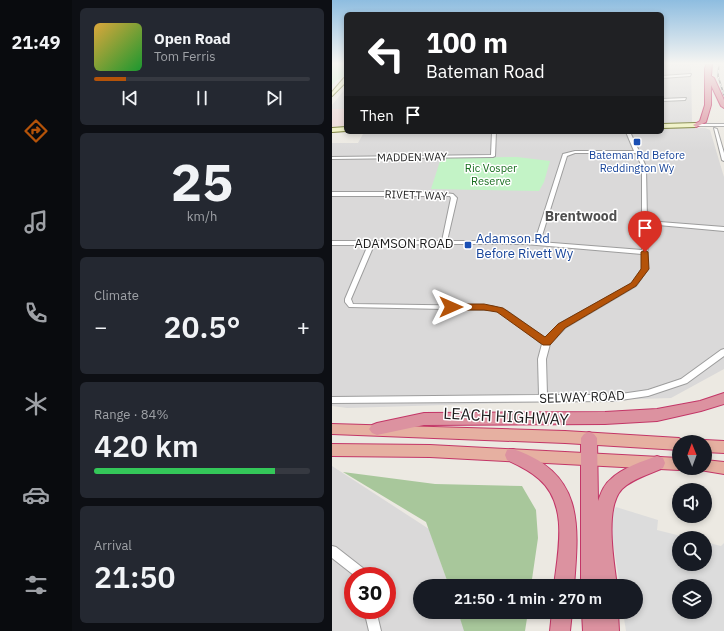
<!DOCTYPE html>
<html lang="en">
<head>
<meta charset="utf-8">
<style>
	body { margin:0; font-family:"IBM Plex Sans",sans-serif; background:#242831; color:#f1f3f6; height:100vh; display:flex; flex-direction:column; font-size:15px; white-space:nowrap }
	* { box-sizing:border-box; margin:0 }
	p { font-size:13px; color:#9ea1a6 }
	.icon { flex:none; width:22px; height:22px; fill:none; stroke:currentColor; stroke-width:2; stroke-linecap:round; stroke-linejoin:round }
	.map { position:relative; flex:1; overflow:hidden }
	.drawer { display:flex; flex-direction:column; gap:8px; padding:8px; background:#0d0f14; width:260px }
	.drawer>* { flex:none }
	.guide { position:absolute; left:12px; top:12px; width:320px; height:122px; border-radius:6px; box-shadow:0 2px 6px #0003; background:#202124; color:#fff; overflow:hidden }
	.needle { width:26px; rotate:359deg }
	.tools { position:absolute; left:340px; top:435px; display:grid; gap:8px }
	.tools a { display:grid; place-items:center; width:40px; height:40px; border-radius:50%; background:#171b24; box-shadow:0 2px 6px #0003; font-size:20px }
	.speed { position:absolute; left:12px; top:567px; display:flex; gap:8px; font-size:20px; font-weight:700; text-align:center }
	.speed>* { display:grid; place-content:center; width:52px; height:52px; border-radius:50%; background:#171b24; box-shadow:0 2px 6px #0003; line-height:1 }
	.speed .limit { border:6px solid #d22; background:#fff; color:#111 }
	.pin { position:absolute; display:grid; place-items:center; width:34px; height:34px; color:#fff; margin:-41px -17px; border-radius:50% 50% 50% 0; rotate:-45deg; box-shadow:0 0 4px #0007 }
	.pin .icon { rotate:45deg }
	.me { position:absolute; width:44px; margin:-22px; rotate:90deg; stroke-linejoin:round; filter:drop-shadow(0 0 3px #0008) }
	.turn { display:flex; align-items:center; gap:14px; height:84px; padding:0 16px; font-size:18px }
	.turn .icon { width:52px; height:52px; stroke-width:2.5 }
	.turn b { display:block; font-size:28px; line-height:34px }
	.then { display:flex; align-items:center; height:38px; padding:0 16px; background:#0003; gap:8px; font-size:15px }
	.big { font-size:30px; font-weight:600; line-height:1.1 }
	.drawer .card { flex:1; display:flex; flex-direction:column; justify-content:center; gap:6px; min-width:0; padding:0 14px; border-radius:6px; background:#242831 }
	.drawer .dial { align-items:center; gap:0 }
	.dial b { font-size:52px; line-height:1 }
	.song { display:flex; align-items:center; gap:12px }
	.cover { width:48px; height:48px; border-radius:6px; background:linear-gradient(135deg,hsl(40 70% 55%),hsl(130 70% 35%)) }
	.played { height:4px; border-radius:2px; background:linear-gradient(90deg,#b45309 15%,#363941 15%) }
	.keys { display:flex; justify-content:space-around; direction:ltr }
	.heat { display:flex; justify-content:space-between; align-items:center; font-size:22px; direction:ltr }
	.charge { height:6px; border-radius:3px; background:linear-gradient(90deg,#34c759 84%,#363941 0) }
	.trip { position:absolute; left:81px; top:579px; width:230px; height:40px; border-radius:20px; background:#171b24; box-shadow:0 2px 6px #0003; font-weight:600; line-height:40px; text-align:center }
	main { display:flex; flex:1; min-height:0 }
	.menu { display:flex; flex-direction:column; width:72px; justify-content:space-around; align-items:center; background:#090b0e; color:#9ea1a6 }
	.menu .icon { width:28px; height:28px }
	.menu .on { color:#b45309 }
	.menu b { font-size:18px; color:#f1f3f6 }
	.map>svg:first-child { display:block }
	.residential { fill:#dad9d9; fill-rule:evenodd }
	.commercial { fill:#ebd4d3 }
	.forest { fill:#a8c79b }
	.park { fill:#c3f3c6 }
	.parking { fill:#dcdcdc; fill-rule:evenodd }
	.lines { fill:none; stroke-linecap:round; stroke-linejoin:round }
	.minor-casing { stroke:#9d9d9d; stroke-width:2 }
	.tertiary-casing { stroke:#9d9d9d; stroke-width:2 }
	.secondary-casing { stroke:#5d6510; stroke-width:2 }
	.trunk-casing { stroke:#c33667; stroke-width:2 }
	.motorway-casing { stroke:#c33667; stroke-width:2 }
	.minor { fill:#fff; fill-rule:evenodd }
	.tertiary { fill:#fff; fill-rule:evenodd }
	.secondary { fill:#eff2bb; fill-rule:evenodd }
	.trunk { fill:#e6b0a1; fill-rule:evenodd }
	.motorway { fill:#dc92a0; fill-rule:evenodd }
	.rail-casing { stroke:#6a6a6a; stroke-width:1.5 }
	.rail { stroke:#fff; stroke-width:1; stroke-dasharray:3.5; stroke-linecap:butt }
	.route { fill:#b45309; stroke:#753606 }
	.transit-dot { fill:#1a4fb4; stroke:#fff; stroke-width:1.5 }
	.labels { text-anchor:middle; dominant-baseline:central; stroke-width:3; stroke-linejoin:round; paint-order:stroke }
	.far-transit-label { font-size:11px; fill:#164399; stroke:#fff }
	.far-street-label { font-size:11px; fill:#1c1c1c; stroke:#fff }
	.far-park-label { font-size:11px; fill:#176d1d; stroke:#fff }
	.transit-label { font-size:13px; fill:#164399; stroke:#fff; text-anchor:start }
	.street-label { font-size:13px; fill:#1c1c1c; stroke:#fff }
	.far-district-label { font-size:14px; font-weight:bold; fill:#4f4f4f; stroke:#fff }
	.near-street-label { font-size:16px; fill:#1c1c1c; stroke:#fff }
</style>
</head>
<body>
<main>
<nav class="menu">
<b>21:49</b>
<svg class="icon on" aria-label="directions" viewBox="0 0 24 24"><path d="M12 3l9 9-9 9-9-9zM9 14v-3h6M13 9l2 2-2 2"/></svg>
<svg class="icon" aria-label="music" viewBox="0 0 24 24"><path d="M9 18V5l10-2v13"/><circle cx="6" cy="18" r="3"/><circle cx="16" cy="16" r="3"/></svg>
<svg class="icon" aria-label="phone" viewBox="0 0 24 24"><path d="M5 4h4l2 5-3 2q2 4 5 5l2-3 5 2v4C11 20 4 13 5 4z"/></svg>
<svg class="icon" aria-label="climate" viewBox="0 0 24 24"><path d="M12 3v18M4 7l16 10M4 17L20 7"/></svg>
<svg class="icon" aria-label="car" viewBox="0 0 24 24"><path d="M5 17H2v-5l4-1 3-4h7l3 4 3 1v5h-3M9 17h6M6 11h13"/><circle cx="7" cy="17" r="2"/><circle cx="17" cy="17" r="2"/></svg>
<svg class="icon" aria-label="filters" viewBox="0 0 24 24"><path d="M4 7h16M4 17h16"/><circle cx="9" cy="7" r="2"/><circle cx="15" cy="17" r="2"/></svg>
</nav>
<section class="drawer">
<div class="card">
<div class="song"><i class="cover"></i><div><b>Open Road</b><p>Tom Ferris</p></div></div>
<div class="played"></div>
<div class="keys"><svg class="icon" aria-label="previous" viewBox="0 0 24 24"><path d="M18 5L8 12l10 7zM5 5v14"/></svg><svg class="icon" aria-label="pause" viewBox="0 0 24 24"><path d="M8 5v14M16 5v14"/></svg><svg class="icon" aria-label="next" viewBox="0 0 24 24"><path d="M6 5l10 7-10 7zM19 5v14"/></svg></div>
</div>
<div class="card dial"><b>25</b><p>km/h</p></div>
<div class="card"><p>Climate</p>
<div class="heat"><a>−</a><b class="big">20.5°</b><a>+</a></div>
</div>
<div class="card"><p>Range · 84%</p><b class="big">420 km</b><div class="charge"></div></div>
<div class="card"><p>Arrival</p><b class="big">21:50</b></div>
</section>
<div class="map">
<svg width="392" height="631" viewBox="0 0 392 631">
	<rect width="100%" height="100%" fill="#ece9e2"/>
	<path class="residential" d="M330,63H359L360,123H330Z
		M14,88V109H0V105Z
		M330,128H373L378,130L392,177V369L339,398L15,408L0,406V143H26L32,132H330Z
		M0,466L97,529L117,586H88V612H126L133,631H0ZM21,576H55V610H21Z"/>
	<path class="commercial" d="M0,109H14V126L0,127Z"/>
	<path class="forest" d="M11,472L103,484L190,486L204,510L206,538L199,586H117L94,522Z
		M126,612H196L193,631H132Z"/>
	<path class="park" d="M0,63H14V75L4,81L0,85Z
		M185,157L218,161L212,182L207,191L99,189L109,158Z"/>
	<path class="parking" d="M284,507L326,520L325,530L357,538H347V564H373V542L389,546L392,543V631H294L291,612H304V586H288L277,518ZM347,586H373V612H347Z"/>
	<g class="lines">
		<defs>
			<path id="minor" d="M359,74L358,76L330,78V76Z
				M354,98L353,100L330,101V99Z
				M382,128L385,129L392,153V161L390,160Z
				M160,132H164L163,156L161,157L0,159V157L159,155Z
				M294,132H298L307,151L309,152L308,153L314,167L315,221L392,227V231L315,224L316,269L304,286L233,328L218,344L214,359L215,395H282L316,390L349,379L389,350L392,349V356L355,383L316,396L282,401L0,403V397L207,395L206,359L210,344L171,313L160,310L17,307L13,302V299L36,245H0V241H110L119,198L118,196H0V192H105L121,194L125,198L115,241H203L231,154L243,151H302ZM243,153H304L310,167V250L208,242L235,156ZM110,244H193L310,254V269L300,284L227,324L214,339L175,311L160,306L21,304L19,299L42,245Z
				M0,546L4,547L36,572L38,576H23L0,558Z
				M32,610H44L49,631H37Z"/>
			<path id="tertiary" d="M362,124H392V126H362Z"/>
			<path id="secondary" d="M12,78H14V82L0,96V92Z
				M330,124L364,123L367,125L364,127L330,128Z
				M14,127V131L0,132V128Z"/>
			<path id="trunk" d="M0,424L233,431L347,438L353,442H347V450L233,443L0,434Z
				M373,440L392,441V453L373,452V442H368Z
				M0,444L98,445L347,458V468H352L347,470L98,457L0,456Z
				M373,460L392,462V474L368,470L367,468H373Z"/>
			<path id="motorway" d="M375,63H380L379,76L382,78L392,100V108L389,106L379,85V105L374,122L364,127L361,125L368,121L373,105V68Z
				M392,393V404L369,411L325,421L273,424L92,425L45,435L40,433L37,429L40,425L45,423L92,413L273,412L325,409L368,401Z
				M257,432L262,434L265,438L266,501C269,493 272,484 279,479C290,468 311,461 325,456L331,458L333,463L331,468C318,474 300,479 290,489C272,508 282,562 285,586H249V438L252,434Z
				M181,449C252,473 247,524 242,586H222C226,551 237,505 207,479C198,471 186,465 175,460L173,455L175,450Z
				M220,612H240L238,631H218Z
				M250,612H286L287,631H251Z"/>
		</defs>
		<use href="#minor" class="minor-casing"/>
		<use href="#tertiary" class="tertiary-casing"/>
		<use href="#secondary" class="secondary-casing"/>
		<use href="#trunk" class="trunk-casing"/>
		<use href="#motorway" class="motorway-casing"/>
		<use href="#minor" class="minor"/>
		<use href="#tertiary" class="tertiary"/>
		<use href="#secondary" class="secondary"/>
		<use href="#trunk" class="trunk"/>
		<use href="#motorway" class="motorway"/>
		<defs>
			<path id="rail" d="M387,63L386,76L392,95"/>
		</defs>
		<use href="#rail" class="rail-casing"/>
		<use href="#rail" class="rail"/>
	</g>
	<linearGradient id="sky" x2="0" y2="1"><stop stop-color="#8ebde0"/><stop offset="0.42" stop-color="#f6f5f2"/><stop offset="1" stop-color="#f6f5f2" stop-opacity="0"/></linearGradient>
	<rect width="392" height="151" fill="url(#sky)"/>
	<path class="route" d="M313,250L316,252L317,269L304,286L233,328L218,345H211L165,312L152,310H119L115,307L119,304H152L171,308L213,337L226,324L299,283L309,269V252Z"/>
	<g class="transit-dot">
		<rect x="301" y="138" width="8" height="8" rx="2"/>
		<rect x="132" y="241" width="8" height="8" rx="2"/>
	</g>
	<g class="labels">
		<g class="far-transit-label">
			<text x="305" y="155">Bateman Rd Before<tspan x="305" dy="13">Reddington Wy</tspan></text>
		</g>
		<g class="far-street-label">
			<text transform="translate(80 157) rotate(-1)">MADDEN WAY</text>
			<text transform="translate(84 195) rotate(2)">RIVETT WAY</text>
		</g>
		<g class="far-park-label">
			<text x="159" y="168">Ric Vosper<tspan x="159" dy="13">Reserve</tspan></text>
		</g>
		<g class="transit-label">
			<text x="144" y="238">Adamson Rd<tspan x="144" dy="15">Before Rivett Wy</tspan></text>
		</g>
		<g class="street-label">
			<text x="72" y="243">ADAMSON ROAD</text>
			<text transform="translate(250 397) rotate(-2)">SELWAY ROAD</text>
		</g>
		<g class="far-district-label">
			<text x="249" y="216">Brentwood</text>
		</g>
		<g class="near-street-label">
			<text transform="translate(174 416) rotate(3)">LEACH HIGHWAY</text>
		</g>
	</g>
</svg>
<div class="tools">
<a><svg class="needle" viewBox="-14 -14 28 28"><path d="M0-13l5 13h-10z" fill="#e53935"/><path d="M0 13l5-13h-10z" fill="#9ea1a6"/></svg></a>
<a><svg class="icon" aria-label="sound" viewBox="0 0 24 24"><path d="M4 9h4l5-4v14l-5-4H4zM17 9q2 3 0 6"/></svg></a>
<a><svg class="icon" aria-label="search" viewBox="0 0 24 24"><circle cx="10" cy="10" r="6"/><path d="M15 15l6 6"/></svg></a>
<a><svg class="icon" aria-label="layers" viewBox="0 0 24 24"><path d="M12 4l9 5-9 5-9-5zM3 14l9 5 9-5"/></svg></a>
</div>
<div class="speed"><div class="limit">30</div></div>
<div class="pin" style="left:313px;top:252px;background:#d93025"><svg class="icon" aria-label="arrive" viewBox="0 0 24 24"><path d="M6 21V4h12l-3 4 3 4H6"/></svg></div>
<svg class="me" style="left:119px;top:307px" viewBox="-20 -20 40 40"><path d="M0-17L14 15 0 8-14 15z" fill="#b45309" stroke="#fff" stroke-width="4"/></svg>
<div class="trip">21:50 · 1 min · 270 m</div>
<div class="guide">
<div class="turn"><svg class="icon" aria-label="left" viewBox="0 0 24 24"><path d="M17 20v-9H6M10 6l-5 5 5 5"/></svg><div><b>100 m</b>Bateman Road</div></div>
<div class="then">Then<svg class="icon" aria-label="arrive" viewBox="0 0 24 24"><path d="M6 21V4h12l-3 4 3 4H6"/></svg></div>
</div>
</div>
</main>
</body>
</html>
